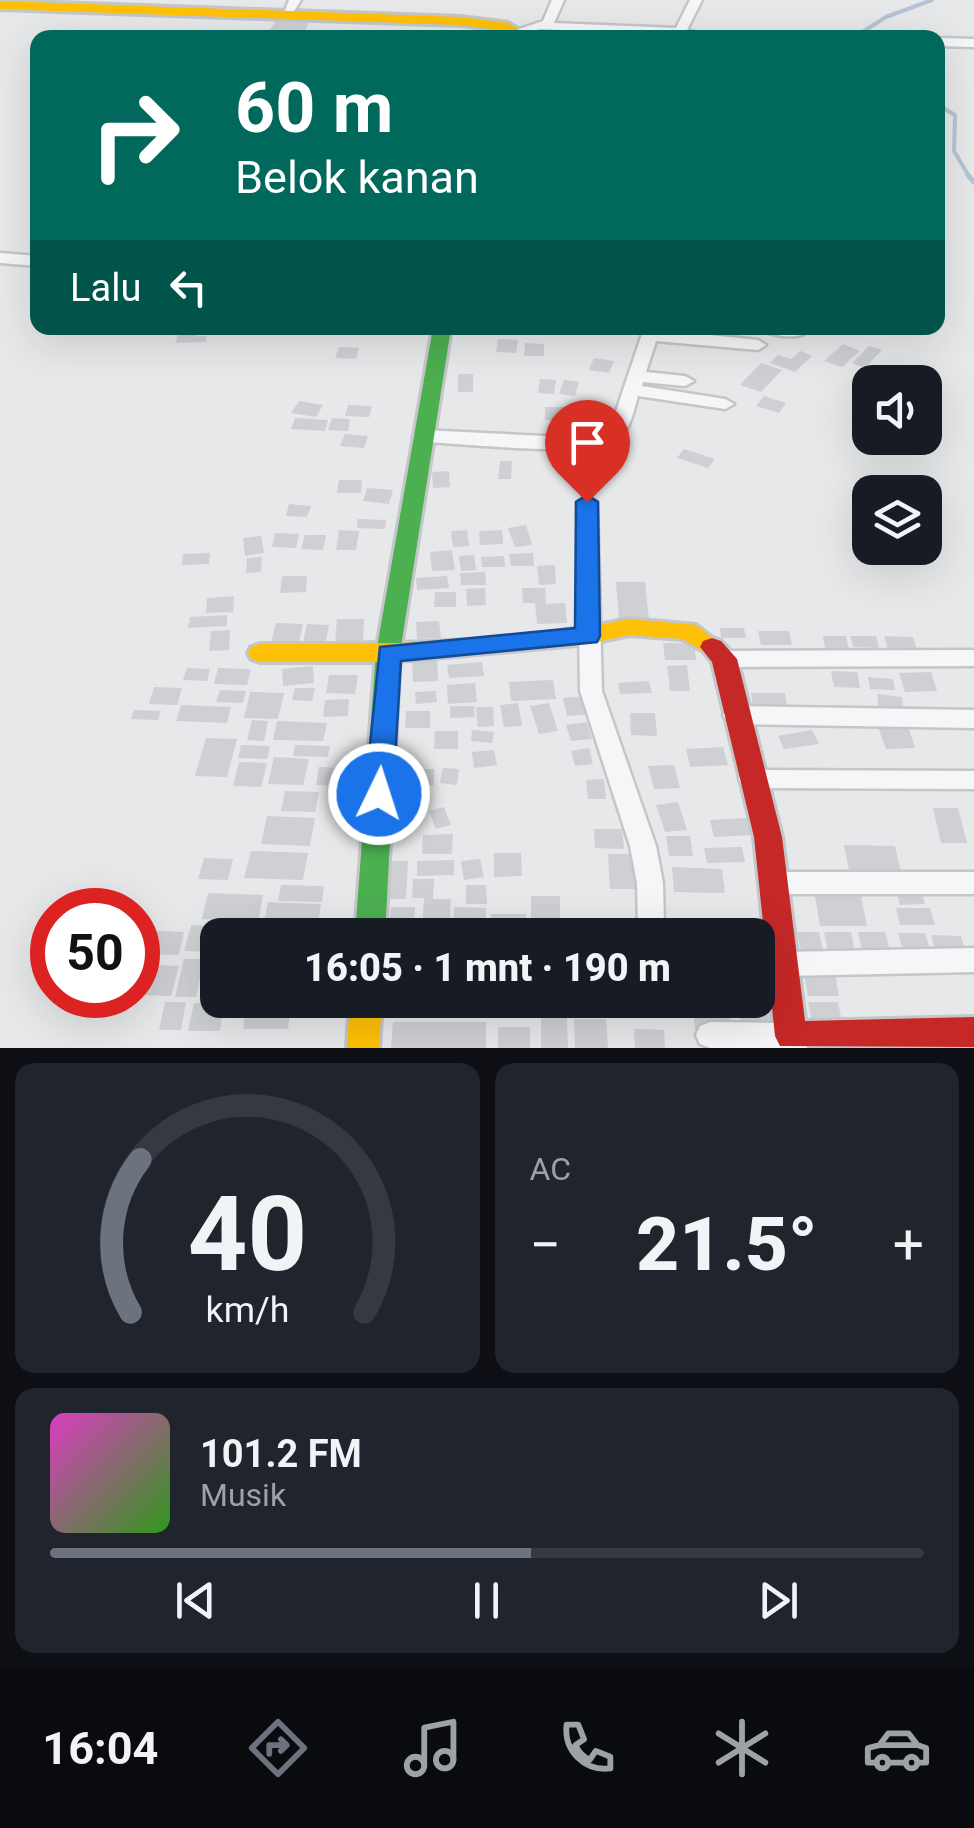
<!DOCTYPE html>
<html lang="id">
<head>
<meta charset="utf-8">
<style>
	body { margin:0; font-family:Roboto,sans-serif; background:#20242c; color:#f1f3f6; height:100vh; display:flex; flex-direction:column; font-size:38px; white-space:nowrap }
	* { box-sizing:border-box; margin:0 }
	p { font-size:32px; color:#9ea1a6 }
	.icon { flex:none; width:55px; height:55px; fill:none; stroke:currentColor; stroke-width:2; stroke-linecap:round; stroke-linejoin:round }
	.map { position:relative; height:1048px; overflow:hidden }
	.details { display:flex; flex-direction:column; gap:15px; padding:15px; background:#0d0f14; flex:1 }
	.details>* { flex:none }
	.top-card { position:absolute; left:30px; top:30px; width:915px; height:305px; border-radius:20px; box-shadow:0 10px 40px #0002; background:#00695c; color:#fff; overflow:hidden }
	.fabs { position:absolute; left:852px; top:365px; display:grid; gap:20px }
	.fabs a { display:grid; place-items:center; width:90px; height:90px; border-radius:20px; background:#171b24; box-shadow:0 10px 40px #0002; font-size:50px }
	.speed { position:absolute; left:30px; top:888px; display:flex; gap:20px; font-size:50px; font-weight:700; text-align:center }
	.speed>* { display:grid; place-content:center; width:130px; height:130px; border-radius:50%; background:#171b24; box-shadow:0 10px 40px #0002; line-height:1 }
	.speed .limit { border:15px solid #d22; background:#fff; color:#111 }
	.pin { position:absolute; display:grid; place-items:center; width:85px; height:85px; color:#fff; margin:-102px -42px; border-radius:50% 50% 50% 0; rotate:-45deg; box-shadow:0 0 10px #0007 }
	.pin .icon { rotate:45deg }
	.me { position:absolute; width:110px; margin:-55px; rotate:4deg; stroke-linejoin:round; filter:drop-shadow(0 0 8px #0008) }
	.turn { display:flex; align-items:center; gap:35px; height:210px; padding:0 40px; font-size:45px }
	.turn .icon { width:130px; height:130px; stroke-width:2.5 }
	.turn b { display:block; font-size:70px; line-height:85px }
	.then { display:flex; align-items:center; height:95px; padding:0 40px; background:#0003; gap:20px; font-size:38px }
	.big { font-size:75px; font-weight:800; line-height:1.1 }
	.details .widget { flex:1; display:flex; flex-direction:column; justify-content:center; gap:15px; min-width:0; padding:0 35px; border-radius:20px; background:#20242c }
	.details .dial { align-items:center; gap:0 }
	.dial svg { height:260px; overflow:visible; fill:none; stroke:#363941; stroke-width:7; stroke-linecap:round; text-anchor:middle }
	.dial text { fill:#f1f3f6; stroke:none }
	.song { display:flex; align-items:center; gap:30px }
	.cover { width:120px; height:120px; border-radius:15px; background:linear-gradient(135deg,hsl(310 70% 55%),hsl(110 70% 35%)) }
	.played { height:10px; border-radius:5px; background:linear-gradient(90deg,#6c737f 55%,#363941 55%) }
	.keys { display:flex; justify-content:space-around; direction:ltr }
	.heat { display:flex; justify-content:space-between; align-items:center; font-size:55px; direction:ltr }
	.details .tiles { flex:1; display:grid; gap:15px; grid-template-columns:1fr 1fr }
	.widget:last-child { grid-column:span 2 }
	.trip { position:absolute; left:200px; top:918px; width:575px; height:100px; border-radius:20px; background:#171b24; box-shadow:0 10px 40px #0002; font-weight:800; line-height:100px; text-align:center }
	.tab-bar { display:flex; height:160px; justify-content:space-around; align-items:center; background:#090b0e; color:#9ea1a6 }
	.tab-bar .icon { width:70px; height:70px }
	.tab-bar .on { color:#6c737f }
	.tab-bar b { font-size:45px; color:#f1f3f6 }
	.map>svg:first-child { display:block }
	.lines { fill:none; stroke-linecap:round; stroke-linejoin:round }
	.stream-far1 { stroke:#b4c4d5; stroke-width:4 }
	.stream { stroke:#b4c4d5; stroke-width:5 }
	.building { fill:#ced0d3 }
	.street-casing { stroke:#c4c6c8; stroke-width:5 }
	.fast-casing { stroke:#c4c6c8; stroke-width:6 }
	.slow-casing { stroke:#c4c6c8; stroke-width:6 }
	.jam-casing { stroke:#c4c6c8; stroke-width:6 }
	.street { fill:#f5f6f7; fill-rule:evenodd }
	.fast { fill:#4caf50; fill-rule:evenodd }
	.slow { fill:#ffc107; fill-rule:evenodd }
	.jam { fill:#c62828; fill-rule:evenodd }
	.route { fill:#1a73e8; stroke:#114b97; stroke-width:2.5 }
</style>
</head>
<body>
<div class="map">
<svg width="974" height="1048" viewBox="0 0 974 1048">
	<rect width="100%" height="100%" fill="#e6e8ea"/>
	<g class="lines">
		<path class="stream-far1" d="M853,38L886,17L932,0
			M938,105L955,115L954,151L970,178"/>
		<path class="stream" d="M968,175L974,182"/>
	</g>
	<path class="building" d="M277,19L311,20L300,38H264Z
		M180,329H198L196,336H207L206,342L175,343Z
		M498,339L518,340L516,353L496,352Z
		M525,343L544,344V356H524Z
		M843,344L860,351L842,367L824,361Z
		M869,346L882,350L865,368L852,363Z
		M339,347L359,348L356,359L335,358Z
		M801,351L812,356L795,372L770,363L778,355L791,359Z
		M594,358L614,361L609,373L589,370Z
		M761,363L782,370L761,392L740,385Z
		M458,374H473V392H458Z
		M540,379L556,380L554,394L538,393Z
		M564,380L579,382L575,396L559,394Z
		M764,396L786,403L779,413L756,406Z
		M299,401L323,405L316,417L291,413Z
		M348,405L372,406L369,417L345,416Z
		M545,407H569V420H545Z
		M295,418L328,420L325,431L291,429Z
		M332,418L350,419L348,431L328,430Z
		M345,434L368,436L364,448L340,446Z
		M684,449L715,459L708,468L677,458Z
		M500,461H512L511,479H498Z
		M449,471L450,487L433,488L432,472Z
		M339,480H362L361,493H337Z
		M367,488L393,490L389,504L363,501Z
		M289,504L311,506L307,517L286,516Z
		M358,519L386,520L385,529L357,528Z
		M526,525L532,545L515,547L508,528Z
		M339,530L359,531L356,550H336Z
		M467,530L469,546L453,547L451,531Z
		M502,530L503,544L480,545L479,531Z
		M275,533L299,534L296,548L272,547Z
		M305,535H326L323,550L301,549Z
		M261,536L264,553L245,556L243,538Z
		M452,550L455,570L432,571L430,552Z
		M210,553L209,564L182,565L183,554Z
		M533,553L534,566H511L509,554Z
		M474,555L476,570L461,571L459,556Z
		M504,556L505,567H482L481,557Z
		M262,557L261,572L246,573L247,558Z
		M555,565L556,584L539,585L537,566Z
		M485,572L486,585H461L460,573Z
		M282,576H307L306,592L280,593Z
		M447,576L449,588L417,590L416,578Z
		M616,582H645L649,619H619Z
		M485,588L486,605L467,606L466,589Z
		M522,588H545L546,604L565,603L567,623L537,624L535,603H523Z
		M435,592H456V607H434Z
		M234,596L233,612L206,613L207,598Z
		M227,615V626L188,628L190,617Z
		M337,619H364L363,643L335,644Z
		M439,621L441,638L417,639L416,622Z
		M276,623L303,624L298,647L270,646Z
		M307,624L329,625L325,647L302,646Z
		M720,628H744L746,638H721Z
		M230,630L229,650L209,651L211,631Z
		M758,631H789L792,645H761Z
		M823,636H846L849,649L825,648Z
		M850,636H876L879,648L853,647Z
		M884,636L913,637L917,650H888Z
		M663,643H694L696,660H665Z
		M412,652H437L438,681L413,682Z
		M482,662L484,676L449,678L447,665Z
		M687,665L690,691H670L667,666Z
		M313,666L314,683L283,686L282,669Z
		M187,668L210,669L207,681L183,680Z
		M218,668L251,669L247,685L214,684Z
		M831,671L857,672L860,688L834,687Z
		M931,672L937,691L905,692L899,673Z
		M329,675H358L355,694L326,693Z
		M868,677L893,679L895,690L870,689Z
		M553,680L556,699L511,701L509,682Z
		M649,681L652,693L620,694L618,683Z
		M475,683L477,702L448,704L447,685Z
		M154,687L182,688L177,705L149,704Z
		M295,688H315L312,701L292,700Z
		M220,690L246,691L243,703L216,702Z
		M436,691L437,702L416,704L415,692Z
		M250,692L284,693L278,719L244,718Z
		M751,693H785L788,713H754Z
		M877,694L902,697L904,714L879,712Z
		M588,696L592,714L567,716L563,698Z
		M349,699L348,716L323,717L325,700Z
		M518,703L522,726L504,727L500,705Z
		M549,703L558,731L539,734L530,706Z
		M181,705L231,707L227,723L176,721Z
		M450,706H474L475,717L450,718Z
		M476,707H493L494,726L478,727Z
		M134,710L161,711L158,720L131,719Z
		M406,711H430V728H405Z
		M630,713H655L657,736L631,735Z
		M252,720L268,721L264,741L247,740Z
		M277,721L327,723L323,741L273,740Z
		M587,722L592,739L571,741L566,725Z
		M908,726L915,748L886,749L878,727Z
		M472,730L494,732L492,743L471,741Z
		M812,730L819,744L784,749L778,736Z
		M435,731H458V749H434Z
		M206,738L237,739L227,777L195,776Z
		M241,745L270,746L267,759L238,758Z
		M295,745L330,746L328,757L293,756Z
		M723,747L728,765L690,767L686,749Z
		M589,748L593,764L575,766L571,751Z
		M494,750L497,765L474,768L472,752Z
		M274,757L309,759L303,785L268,784Z
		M239,762L267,763L261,787L233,786Z
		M674,765L680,788L654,789L648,766Z
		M319,767L358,769L355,786L316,785Z
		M443,768L459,769L457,785L440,783Z
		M410,769H434V785H409Z
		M604,779L606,799H588L586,780Z
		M285,791L319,792L315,812L281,811Z
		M678,802L687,830L665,832L656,805Z
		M444,807L451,825L436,829L429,811Z
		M933,808H958L967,843H941Z
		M267,816L315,818L310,846L261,844Z
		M748,818L752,835L714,837L710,820Z
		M594,829H622L624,849L595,848Z
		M453,834L452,854H422L423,835Z
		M666,836H690L693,856H669Z
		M844,845L895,846L903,881L851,880Z
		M742,847L745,862L707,863L704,848Z
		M251,851L308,853L303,880L244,878Z
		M494,853H521L522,876L494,877Z
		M608,854H633L636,889H610Z
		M204,858L233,859L228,880L198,879Z
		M480,859L484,877L464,880L461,861Z
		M454,860V875L417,876V861Z
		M389,861H408L406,899H386Z
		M672,867L722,869L725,893L674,892Z
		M413,879H434L433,899H451L449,931L422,930L424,898H412Z
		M281,885L324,886L322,902L278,901Z
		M466,885H486L487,904H466Z
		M896,887H920L925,904L900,905Z
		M208,893L263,895L258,922L202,919Z
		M531,896H560V935H531Z
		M815,896H861L867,926H820Z
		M268,902L321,904L317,930L263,928Z
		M391,907H415L414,929H389Z
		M454,907L486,908V930H453Z
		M896,908H930L935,925H900Z
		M491,914H526V934H491Z
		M191,925L218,926L212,952L184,951Z
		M694,925L756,926L758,935H695Z
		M139,930L184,932L179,955L138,954Z
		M797,932H819L823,951H801Z
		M824,932H851L855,952H828Z
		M858,932H885L890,951H862Z
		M898,933H925L931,953H904Z
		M931,935L961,936L966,953H936Z
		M184,959H204L196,997H175Z
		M140,964L179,966L171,996L138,995Z
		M804,974H835L839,996H808Z
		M395,1000H442V1013H395Z
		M447,1000H467V1015H447Z
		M480,1000H520V1018L480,1017Z
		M165,1002H186L181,1030H159Z
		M808,1002H838L842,1022H812Z
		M194,1003H224L220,1031H188Z
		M692,1003H728L732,1029H695Z
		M246,1006H291L288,1029H243Z
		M738,1006H768L771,1028H741Z
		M541,1014H567L568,1048H541Z
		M574,1019H606L608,1048H575Z
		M393,1022H486V1048H391Z
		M498,1027H530V1048H498Z
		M634,1029L664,1030L665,1048H635Z"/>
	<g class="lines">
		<defs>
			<path id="street" d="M289,0H301L291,16H283Z
				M552,0H564L554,23L676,28L690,0H702L687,30L717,38L541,29L516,34V30L543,21Z
				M938,38L974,39V47L938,46Z
				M0,253L38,256V266L0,263Z
				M644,328L758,340L766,345L758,350L656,341L646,372L685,376L694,381L685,386L643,382L642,386L725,399L734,404L725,409L638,396C633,413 630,434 612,443C583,457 460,443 422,442L413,436L422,430L585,438L600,435L611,426Z
				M760,328H801L807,332C797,340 770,336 760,328Z
				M587,496L597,502L602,691L656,846L663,883L664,927L661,935H641L638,927L637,883L630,846L580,691L577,502Z
				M974,650V666L724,667L716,665L713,659L716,653L724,651Z
				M735,706L974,710V728L735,724L727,721L723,715L727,709Z
				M751,770L974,771V789L751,788L742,786L739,779L742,772Z
				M777,872H974V894H777L768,891L764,883L768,875Z
				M974,948V972L785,976L775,972L771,964L775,956L785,952Z
				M710,1022L791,1023L801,1027L807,1048H710L700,1044L696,1035L700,1026Z"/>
			<path id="fast" d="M433,328H451L400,653L385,935H355L376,653Z"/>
			<path id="slow" d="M0,1L461,17L508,23L532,38H515L500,30L461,25L0,9Z
				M629,619L696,625L724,647L721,653L712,656L682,639L629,635L588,644L388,662H260L251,659L248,653L251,647L260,644C382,644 509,645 629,619Z
				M350,1000H382L379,1048H347Z"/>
			<path id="jam" d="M712,638L721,641L737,659L782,837L805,1021L974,1017V1047L780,1046L775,1036L754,837L712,662L700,647L703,641Z"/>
		</defs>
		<use href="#street" class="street-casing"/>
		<use href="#fast" class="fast-casing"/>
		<use href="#slow" class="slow-casing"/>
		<use href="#jam" class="jam-casing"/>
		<use href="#street" class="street"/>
		<use href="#fast" class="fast"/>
		<use href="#slow" class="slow"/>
		<use href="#jam" class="jam"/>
	</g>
	<path class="route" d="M587,495L598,502L600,636L597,642L401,661L393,794L389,802H369L365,794L380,647L575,628L576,502Z"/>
</svg>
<div class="fabs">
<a><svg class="icon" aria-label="sound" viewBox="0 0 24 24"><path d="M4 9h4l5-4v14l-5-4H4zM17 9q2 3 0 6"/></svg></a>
<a><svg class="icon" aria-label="layers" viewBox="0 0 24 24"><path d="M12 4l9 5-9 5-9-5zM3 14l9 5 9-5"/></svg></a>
</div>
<div class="speed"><div class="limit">50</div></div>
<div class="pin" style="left:587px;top:502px;background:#d93025"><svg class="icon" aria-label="arrive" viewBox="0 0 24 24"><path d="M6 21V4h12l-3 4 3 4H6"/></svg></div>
<svg class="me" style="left:379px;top:794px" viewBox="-20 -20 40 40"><circle r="17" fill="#1a73e8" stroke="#fff" stroke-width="3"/><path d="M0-11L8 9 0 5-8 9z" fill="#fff"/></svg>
<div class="trip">16:05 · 1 mnt · 190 m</div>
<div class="top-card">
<div class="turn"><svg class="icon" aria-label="right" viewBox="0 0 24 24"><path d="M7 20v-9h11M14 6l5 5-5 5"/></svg><div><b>60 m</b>Belok kanan</div></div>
<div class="then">Lalu<svg class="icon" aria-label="left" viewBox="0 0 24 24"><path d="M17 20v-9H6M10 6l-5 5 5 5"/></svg></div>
</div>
</div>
<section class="details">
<div class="tiles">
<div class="widget dial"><svg viewBox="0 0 100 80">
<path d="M14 69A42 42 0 1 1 86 69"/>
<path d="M14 69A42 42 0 0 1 17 22" stroke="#6c737f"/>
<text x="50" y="56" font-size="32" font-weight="700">40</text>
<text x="50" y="72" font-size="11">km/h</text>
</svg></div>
<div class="widget"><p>AC</p>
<div class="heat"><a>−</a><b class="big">21.5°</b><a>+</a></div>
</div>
<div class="widget">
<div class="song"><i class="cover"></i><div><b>101.2 FM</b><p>Musik</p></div></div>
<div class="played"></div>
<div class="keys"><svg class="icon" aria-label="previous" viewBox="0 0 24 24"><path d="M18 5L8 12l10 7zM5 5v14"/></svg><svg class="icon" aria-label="pause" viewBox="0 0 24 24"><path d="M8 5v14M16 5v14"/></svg><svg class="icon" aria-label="next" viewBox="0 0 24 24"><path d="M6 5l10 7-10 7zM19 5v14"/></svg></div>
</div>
</div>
</section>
<nav class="tab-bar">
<b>16:04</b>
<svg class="icon on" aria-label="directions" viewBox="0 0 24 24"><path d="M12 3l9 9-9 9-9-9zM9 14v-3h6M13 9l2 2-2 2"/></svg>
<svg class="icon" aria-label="music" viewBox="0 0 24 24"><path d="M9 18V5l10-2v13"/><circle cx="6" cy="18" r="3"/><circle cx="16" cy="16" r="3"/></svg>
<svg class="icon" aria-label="phone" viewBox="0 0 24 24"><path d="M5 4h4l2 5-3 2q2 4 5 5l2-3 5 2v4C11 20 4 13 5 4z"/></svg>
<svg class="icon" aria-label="climate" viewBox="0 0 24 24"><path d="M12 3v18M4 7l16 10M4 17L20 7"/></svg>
<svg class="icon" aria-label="car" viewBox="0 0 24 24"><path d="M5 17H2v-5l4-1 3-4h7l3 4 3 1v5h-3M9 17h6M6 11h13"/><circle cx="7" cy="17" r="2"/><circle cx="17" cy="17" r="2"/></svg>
</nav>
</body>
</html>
